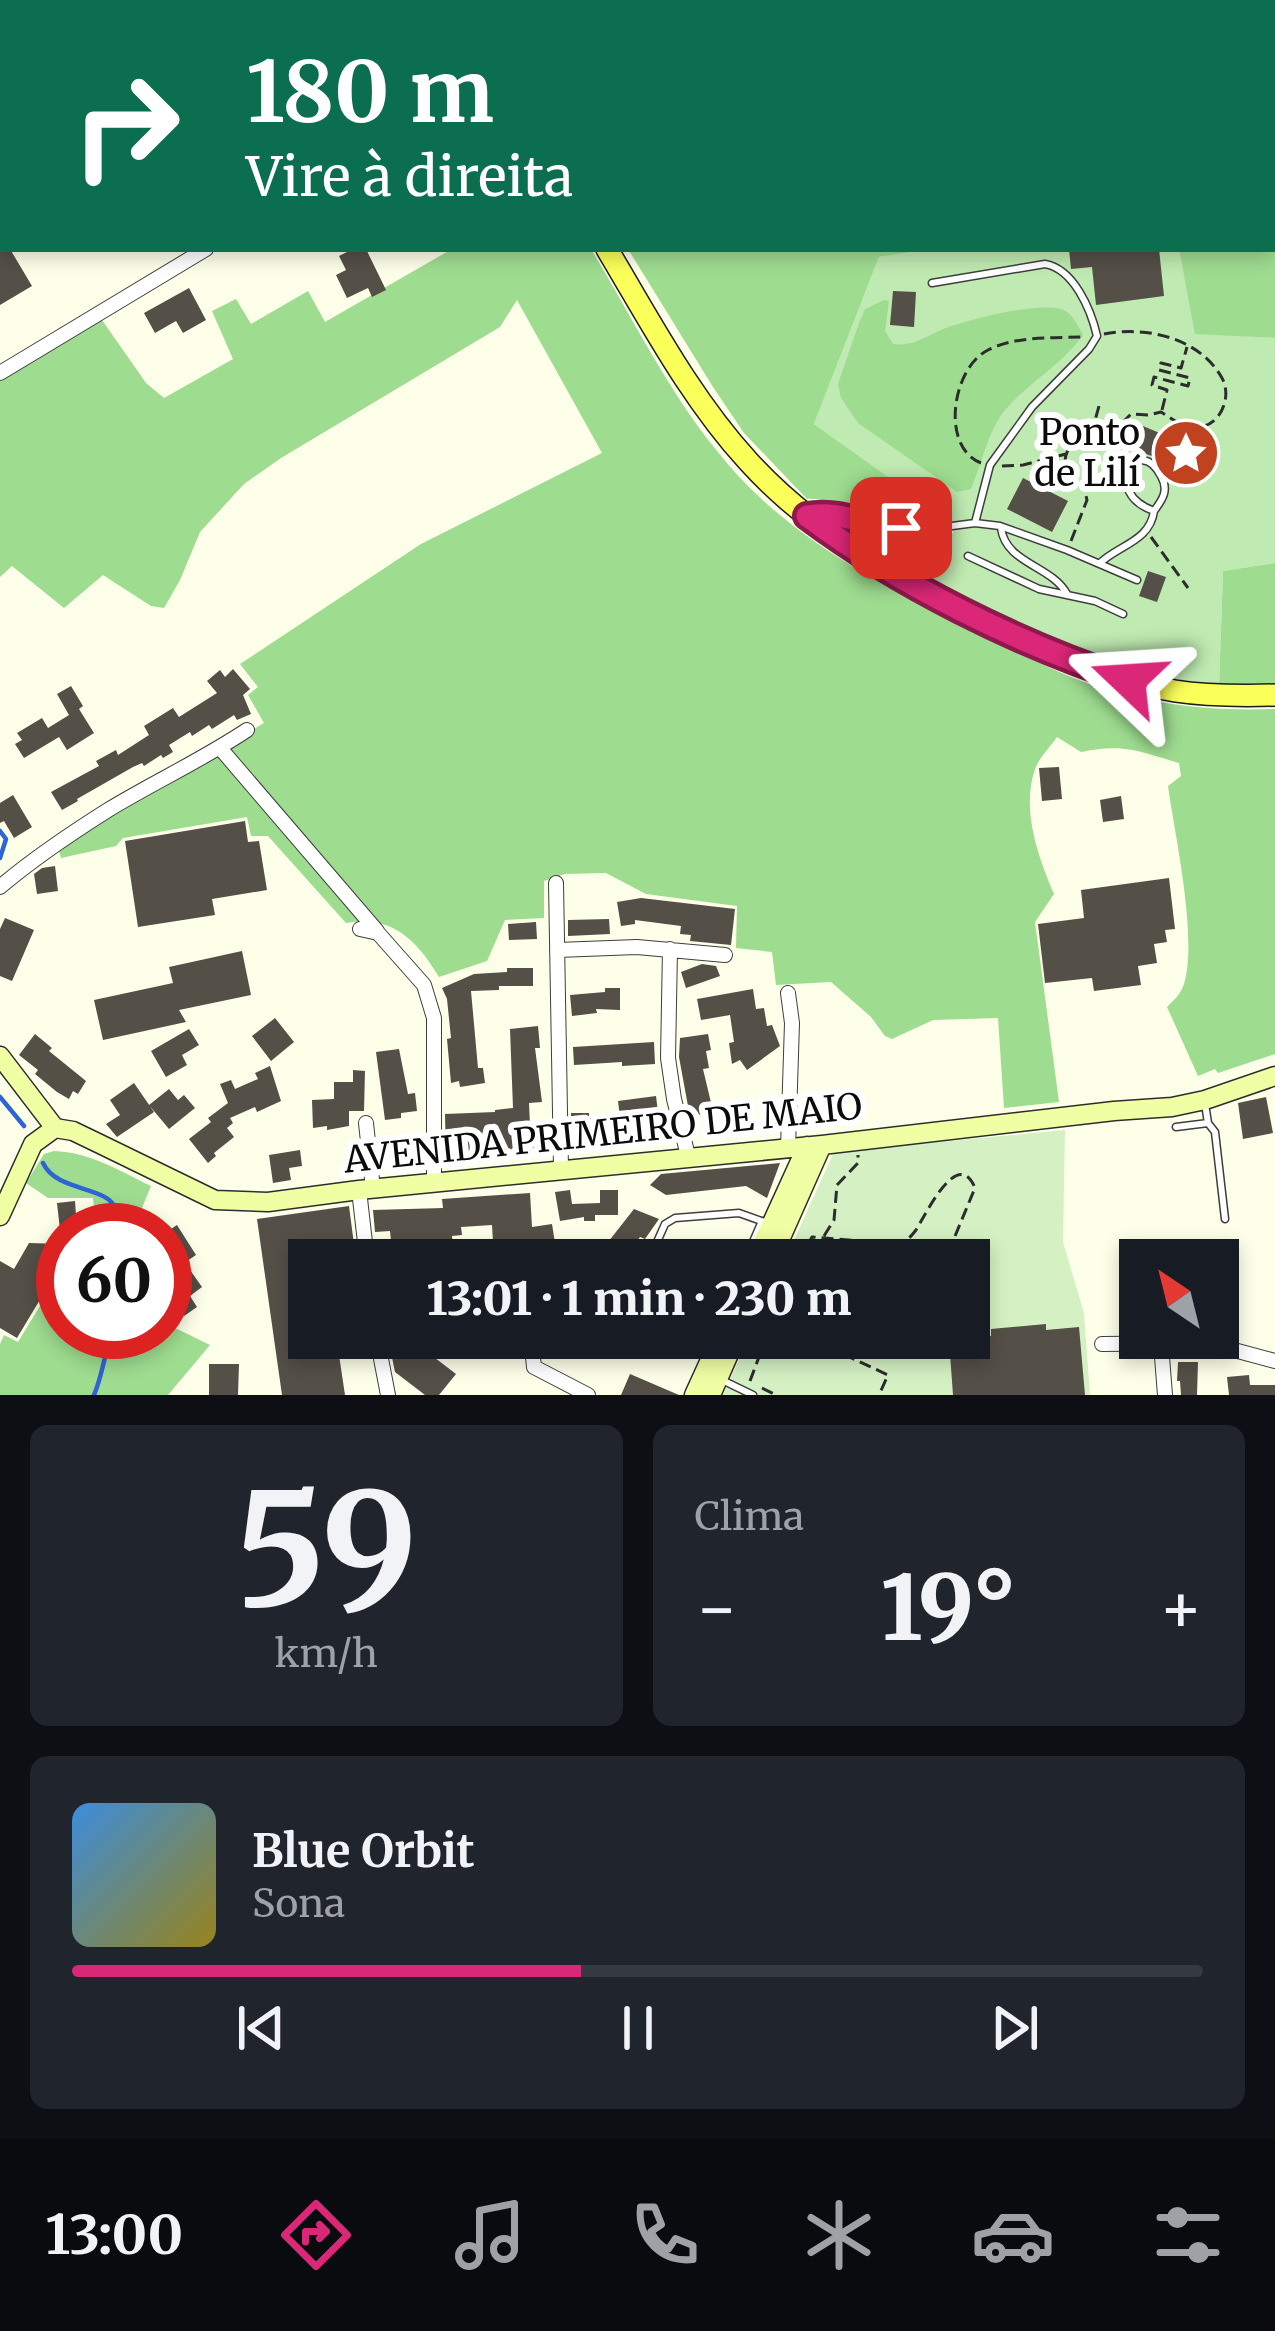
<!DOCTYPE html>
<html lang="pt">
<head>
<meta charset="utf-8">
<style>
	body { margin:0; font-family:Merriweather,serif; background:#20242c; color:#f1f3f6; height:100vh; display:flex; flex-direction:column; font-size:45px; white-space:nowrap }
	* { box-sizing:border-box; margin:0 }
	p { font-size:39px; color:#9ea1a6 }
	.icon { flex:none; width:66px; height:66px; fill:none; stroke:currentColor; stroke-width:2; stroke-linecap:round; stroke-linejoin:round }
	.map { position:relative; height:1395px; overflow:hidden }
	.panel { display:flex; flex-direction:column; gap:30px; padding:30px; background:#0d0f14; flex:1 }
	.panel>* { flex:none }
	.guide { position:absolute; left:0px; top:0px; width:1275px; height:252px; box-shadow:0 6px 18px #0003; background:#0b6e4f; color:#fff; overflow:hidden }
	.needle { width:78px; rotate:325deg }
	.buttons { position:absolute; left:1119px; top:1239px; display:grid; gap:24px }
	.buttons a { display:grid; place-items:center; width:120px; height:120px; border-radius:0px; background:#171b24; box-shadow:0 6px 18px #0003; font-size:60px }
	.speed { position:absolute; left:36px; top:1203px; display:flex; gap:24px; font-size:60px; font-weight:700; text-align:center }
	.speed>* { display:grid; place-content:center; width:156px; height:156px; border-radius:50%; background:#171b24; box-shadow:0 6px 18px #0003; line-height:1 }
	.speed .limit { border:18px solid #d22; background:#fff; color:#111 }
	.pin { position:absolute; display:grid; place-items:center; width:102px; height:102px; color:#fff; margin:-51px; border-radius:24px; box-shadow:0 6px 18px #0006 }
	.me { position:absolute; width:132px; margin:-66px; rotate:290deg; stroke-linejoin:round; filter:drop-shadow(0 0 9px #0008) }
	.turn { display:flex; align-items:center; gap:42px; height:252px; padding:0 48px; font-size:54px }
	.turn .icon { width:156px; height:156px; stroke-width:2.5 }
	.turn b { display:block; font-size:84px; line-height:102px }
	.big { font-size:90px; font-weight:800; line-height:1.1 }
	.panel .card { flex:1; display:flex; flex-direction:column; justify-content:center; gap:18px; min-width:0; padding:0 42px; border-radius:18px; background:#20242c }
	.panel .dial { align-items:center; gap:0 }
	.dial b { font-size:156px; line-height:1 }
	.song { display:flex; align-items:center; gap:36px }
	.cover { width:144px; height:144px; border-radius:18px; background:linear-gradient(135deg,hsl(210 70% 55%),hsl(50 70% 35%)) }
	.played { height:12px; border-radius:6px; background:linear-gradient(90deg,#db2777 45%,#363941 45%) }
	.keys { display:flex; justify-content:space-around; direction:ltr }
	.heat { display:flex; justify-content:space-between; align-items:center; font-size:66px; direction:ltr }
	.panel .tiles { flex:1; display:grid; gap:30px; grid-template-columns:1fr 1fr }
	.card:last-child { grid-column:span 2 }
	.trip { position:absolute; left:288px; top:1239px; width:702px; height:120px; border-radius:0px; background:#171b24; box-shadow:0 6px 18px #0003; font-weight:800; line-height:120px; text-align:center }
	.dock { display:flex; height:192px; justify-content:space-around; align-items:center; background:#090b0e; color:#9ea1a6 }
	.dock .icon { width:84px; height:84px }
	.dock .active { color:#db2777 }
	.dock b { font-size:54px; color:#f1f3f6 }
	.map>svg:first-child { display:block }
	.green { fill:#bfeab1 }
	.forest { fill:#9edc90 }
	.pitch { fill:#d5f1c4 }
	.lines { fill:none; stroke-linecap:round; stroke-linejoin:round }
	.stream { stroke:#2f65d3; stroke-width:4.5 }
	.building { fill:#544f47 }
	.lane-casing { stroke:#3e3e3e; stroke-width:9 }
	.street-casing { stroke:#3e3e3e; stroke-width:16 }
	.secondary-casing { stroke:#2d2d2d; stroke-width:21 }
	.primary-casing { stroke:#1c1c1c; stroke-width:24 }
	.path { stroke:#2d2d2d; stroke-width:3; stroke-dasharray:12 6; stroke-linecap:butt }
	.lane { stroke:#fff; stroke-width:6 }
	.street { stroke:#fff; stroke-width:14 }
	.secondary { stroke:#f0ffa4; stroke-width:18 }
	.primary { stroke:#faff59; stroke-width:21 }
	.route-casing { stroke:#8e194d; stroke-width:30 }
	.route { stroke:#db2777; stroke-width:21 }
	.labels { text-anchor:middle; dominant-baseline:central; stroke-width:12; stroke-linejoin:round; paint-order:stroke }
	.poi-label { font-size:36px; fill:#0b0b0b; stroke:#fff; text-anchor:end }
	.street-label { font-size:36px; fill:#0b0b0b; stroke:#fff }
</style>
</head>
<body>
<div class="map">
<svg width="1275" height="1395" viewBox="0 0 1275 1395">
	<rect width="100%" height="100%" fill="#fdffe9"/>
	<path class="green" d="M932,249H1179L1196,333L1275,338V563L1223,571L1219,685C1197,681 1175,680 1153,675C1055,651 945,585 856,536C890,540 920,543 953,533L954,525L814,424L879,257Z"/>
	<path class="forest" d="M635,0H1275V338L1195,334L1179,249H1272V3H630Z
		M452,249H591C631,315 668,391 717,451C784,536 875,581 969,628C1021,654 1073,683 1129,696C1176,707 1227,711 1275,709V1054L1218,1073L1215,1069L1198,1076L1167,1007C1174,1000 1181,994 1184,984C1198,938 1175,836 1168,786L1181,776L1179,763C1139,751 1123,743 1081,752L1057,737C1050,747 1039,758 1035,769C1021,809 1038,857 1054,894L1035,922L1059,1102L1004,1108L998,1018L933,1020L892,1039L885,1036L871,1017L831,982L776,985L772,952L736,948L737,906L646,894L606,873L565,874L544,881V918L505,920L487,961L439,977C417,940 391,914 346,923L268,836H251L247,817L123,838L116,846L61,858L59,850L101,820L264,723L248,695L258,687L240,664L421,544L602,453L517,300L500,327L281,458L244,484L200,532L180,580L164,608L151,606L103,575L64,608L12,566L0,577V381L102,320L146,383L164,398L233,359L212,311L236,299L251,324L308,291L325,322Z
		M628,249H932L879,257L814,424L944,517C922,518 896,522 874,518C851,513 827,497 807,499L744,433L713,387Z
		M884,300L889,301L885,331L893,344C915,347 927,335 946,328C968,320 1049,298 1067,312C1074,317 1079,328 1083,335C1062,365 1030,381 1006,409C988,430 982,463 971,489L957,492L858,423L841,398L838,384L859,323L865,309Z
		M1275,563V683L1219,685L1223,571Z
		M54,1151C89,1152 120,1171 151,1186L142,1208L126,1210L125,1230H82V1220L95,1217L93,1198H48L26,1183L44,1154Z
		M57,1278H63V1332H165V1323L210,1345L168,1395H0V1344L4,1335L18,1342Z"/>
	<path class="pitch" d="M1065,1130L1063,1242L1084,1313L1090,1395H723L749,1338H969V1260H785L834,1152Z"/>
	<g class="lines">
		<path class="stream" d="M0,831L6,839L0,858
			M0,1097L24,1126
			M43,1163C57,1193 109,1185 116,1210C117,1212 116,1228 116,1230
			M94,1395C103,1374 104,1353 113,1332"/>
	</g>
	<path class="building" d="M0,249H10L32,286L0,305Z
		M353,249H366L386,290L372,297L368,288L347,298L336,275L346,270L339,256Z
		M1069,249H1159L1164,296L1096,305L1092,267L1071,269Z
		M189,288L206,320L183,333L176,321L155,333L144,313Z
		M893,291L916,292L914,327L890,325Z
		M1131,421L1162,434L1152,456L1121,446Z
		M1023,478L1068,501L1052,532L1007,509Z
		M1148,571L1166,577L1157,602L1139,596Z
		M233,669L250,689L243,695L251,714L237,720L234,715L212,729L209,725L192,736L190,732L169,745L173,752L163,758L161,755L144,766L142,763L133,767L77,799L78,801L62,810L51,792L99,766L96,761L116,750L118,755L149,735L144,726L173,708L179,717L217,693L207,681L220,670L225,677Z
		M71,686L83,706L79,709L94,733L67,750L59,737L24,758L15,744L22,740L17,733L42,718L48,728L69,715L57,694Z
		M1059,767L1062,799L1042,801L1039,768Z
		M13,795L32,827L14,838L4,821L0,823V803Z
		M1121,796L1124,819L1103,822L1100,800Z
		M245,821L248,842L259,841L267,890L212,899L215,915L138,927L125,841Z
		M55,866L58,891L37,894L34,874L42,868Z
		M1169,878L1175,929L1165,930L1167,942L1154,944L1157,963L1138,966L1141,985L1094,991L1092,978L1045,983L1038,924L1084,918L1081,890Z
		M641,898L735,909L731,945L690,941L691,935L680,934L681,926L635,920V924L621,926L617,902Z
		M5,918L34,930L12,981L0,976V929Z
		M609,919L610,934L568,936V920Z
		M536,922L537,939L509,940L508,924Z
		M242,951L251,995L179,1010L186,1022L103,1040L94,1000L173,983L169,967Z
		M702,964L716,966L720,976L686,988L681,972Z
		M507,968H533V986H499V990L471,991L478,1068H483L485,1083L460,1087L459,1081L451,1083L447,1039L451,1038L447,999L442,988L474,974L507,972Z
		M605,988H620V1010L596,1009L597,1013L572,1016L570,995L605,992Z
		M753,989L756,1009L764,1008L767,1026L772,1025L780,1046L747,1070L740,1060L732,1064L729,1043L734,1042L730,1015L701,1020L697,999Z
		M275,1018L294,1042L271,1061L252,1036Z
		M538,1026L540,1048H535L542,1102L529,1103L530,1125L540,1124L541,1148L514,1150V1155L499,1156L498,1152L446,1157L445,1114L495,1112V1110L513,1108L510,1029Z
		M189,1029L199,1045L182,1055L187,1065L166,1077L151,1051Z
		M35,1034L52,1048L49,1051L86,1081L78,1094L73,1091L69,1099L57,1092L35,1074L38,1070L19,1055Z
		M708,1034L711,1050L706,1051L709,1068L703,1069L713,1111L690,1117L679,1057L680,1038Z
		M654,1042L655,1064L622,1066V1062L574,1065L573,1047Z
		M399,1049L408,1094L415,1093L417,1111L401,1113V1118L385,1120L376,1052Z
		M270,1066L281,1101L257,1112L255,1107L230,1118L233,1123L227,1128L234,1137L214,1153L216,1156L208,1163L189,1139L211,1122L208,1118L228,1103L220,1084L231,1080L235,1089L258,1079L255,1073Z
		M353,1070L365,1071L364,1111H349V1126L327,1130V1126L313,1128L312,1100L334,1099V1082H353Z
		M134,1083L154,1112L117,1137L106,1124L120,1115L110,1100Z
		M169,1089L178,1100L184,1095L195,1108L169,1129L149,1105Z
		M656,1096L661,1136L623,1141L622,1136L572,1139L571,1113H589V1118L620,1117L618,1101Z
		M1266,1097L1273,1133L1243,1139L1238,1103Z
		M415,1136L418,1161L395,1163L394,1150L402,1149L401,1138Z
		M300,1150L302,1166L289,1168L291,1180L273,1183L269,1155Z
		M780,1163L767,1198L746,1186L666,1195L650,1185L661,1174Z
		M570,1190L572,1204L600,1203V1190H618V1215H595V1221H584V1217L560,1221L555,1192Z
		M530,1193L532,1227L552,1224L555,1243L547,1244L549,1257L531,1260H525L524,1257L494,1259L492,1225L461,1227L462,1235L452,1236L454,1260H393L390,1231L375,1232L373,1210L443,1208L442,1199Z
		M75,1201L77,1230H60L57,1203Z
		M349,1206L356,1260H309V1338H366L368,1351L339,1355L345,1395H282L257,1219Z
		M634,1209L659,1219L645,1239L640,1237L623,1260H594Z
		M177,1225L196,1255L178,1267L165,1246V1233Z
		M29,1243L63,1244V1261H56L53,1278L17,1338L0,1328V1261L14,1269Z
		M190,1270L202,1287L190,1296L197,1307L184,1316L165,1287Z
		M1046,1324V1330L1079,1327L1085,1395H953L949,1340L991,1336V1329Z
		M388,1338H409L456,1374L439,1395H425L395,1372Z
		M1178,1362H1198L1197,1395H1181L1180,1381H1177Z
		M209,1364H239L238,1395H209Z
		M630,1374L679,1395H621Z
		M1249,1375L1250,1385H1275V1395H1229L1227,1377Z"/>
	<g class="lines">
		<defs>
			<path id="lane" d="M932,283L1045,264C1074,269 1091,310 1097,336L1089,349L1032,407L990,465L975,523
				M816,514L826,512L878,526L929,529L975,523L1000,526L1067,550L1137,580
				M1001,528C1006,564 1051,565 1067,594
				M968,556L1039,589L1095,601L1123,614
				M1100,563C1119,545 1150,541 1154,511C1163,499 1169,490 1161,476C1138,432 1100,492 1154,511
				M1205,1104L1208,1123L1215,1132L1225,1219
				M1176,1127L1208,1123
				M649,1260L665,1224L675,1218L739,1213L767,1223
				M745,1260L762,1221
				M724,1381L753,1395"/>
			<path id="street" d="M0,13L3,15
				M0,373L206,249
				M220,748L377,931
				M556,883L561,1169
				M0,887C34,858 70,834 108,810C154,782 202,760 247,730
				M360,929L378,933L424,985L434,1018V1183
				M670,949L668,1058L674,1099L688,1156
				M557,950L637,947L725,955
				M788,993L792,1023L788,1148
				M366,1123L373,1189
				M359,1190L367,1260
				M377,1338L388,1395
				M531,1338L534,1367L588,1395
				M1102,1344L1208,1343L1275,1361
				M1161,1344L1165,1395"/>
			<path id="secondary" d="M0,1056L55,1128
				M0,1216L33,1144L55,1128L73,1131L100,1144L215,1200L268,1202L359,1190L822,1145L1114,1111L1172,1107L1205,1100L1275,1076
				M755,1260L807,1146
				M771,1260L822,1145
				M694,1395L720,1338
				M711,1395L736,1338"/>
			<path id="primary" d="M417,0L420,3
				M607,249C650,321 691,399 748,461C822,543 923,592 1021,637C1071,659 1121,682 1175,691C1208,696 1242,696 1275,695"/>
		</defs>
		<use href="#lane" class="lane-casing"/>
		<use href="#street" class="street-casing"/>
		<use href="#secondary" class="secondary-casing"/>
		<use href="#primary" class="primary-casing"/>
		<path class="path" d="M1104,334C1145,326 1199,337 1222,378C1233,398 1219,428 1196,427C1181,427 1173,419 1161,412L1149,415L1131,414L1118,427L1111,447
			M1162,410L1167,390L1152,385L1154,377L1188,386L1190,378L1159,370L1161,363L1181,368L1187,347
			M1091,435L1099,406
			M1065 462a26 26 0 1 1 52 0a26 26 0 1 1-52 0Z
			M981,463C940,447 952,368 988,350C1015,336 1052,338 1082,337
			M1002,466L1023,465L1066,454
			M1151,537L1188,588
			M1071,541L1087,500L1084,488
			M824,1236L834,1220L837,1185L858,1163V1155
			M799,1260L812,1237L900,1244C910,1237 909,1239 916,1230C926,1214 958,1146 975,1188L953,1241L941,1260
			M850,1338L843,1354L888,1375L879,1395
			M750,1381L766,1338
			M762,1388L776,1395"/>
		<use href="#lane" class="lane"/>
		<use href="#street" class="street"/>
		<use href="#secondary" class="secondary"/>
		<use href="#primary" class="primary"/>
	</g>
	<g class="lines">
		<defs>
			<path id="route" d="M901,528C869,526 838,510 807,516C898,584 1020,645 1128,680"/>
		</defs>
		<use href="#route" class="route-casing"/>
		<use href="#route" class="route"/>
	</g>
	<defs>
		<symbol id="sight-disc" viewBox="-11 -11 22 22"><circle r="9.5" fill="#c0421e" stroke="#fff"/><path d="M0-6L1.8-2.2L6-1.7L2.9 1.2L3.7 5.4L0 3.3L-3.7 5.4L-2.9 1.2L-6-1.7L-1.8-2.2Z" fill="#fff"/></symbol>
	</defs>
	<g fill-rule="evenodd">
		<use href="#sight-disc" x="1148" y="415" width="76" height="76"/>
	</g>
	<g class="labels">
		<g class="poi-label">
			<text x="1140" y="432">Ponto<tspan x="1140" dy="41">de Lilí</tspan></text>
		</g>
		<g class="street-label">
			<text transform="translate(603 1133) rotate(-6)">AVENIDA PRIMEIRO DE MAIO</text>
		</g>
	</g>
</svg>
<div class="buttons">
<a><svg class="needle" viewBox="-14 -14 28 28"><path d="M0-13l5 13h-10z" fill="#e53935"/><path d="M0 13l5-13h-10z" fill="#9ea1a6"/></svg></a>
</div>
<div class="speed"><div class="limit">60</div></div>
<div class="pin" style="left:901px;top:528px;background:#d93025"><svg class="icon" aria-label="arrive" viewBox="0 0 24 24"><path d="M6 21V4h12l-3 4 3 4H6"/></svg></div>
<svg class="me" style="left:1128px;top:680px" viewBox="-20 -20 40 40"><path d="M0-17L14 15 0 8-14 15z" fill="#db2777" stroke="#fff" stroke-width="4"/></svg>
<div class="trip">13:01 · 1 min · 230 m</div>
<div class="guide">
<div class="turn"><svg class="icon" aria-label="right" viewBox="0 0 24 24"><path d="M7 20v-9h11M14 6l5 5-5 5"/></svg><div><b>180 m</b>Vire à direita</div></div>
</div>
</div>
<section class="panel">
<div class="tiles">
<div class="card dial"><b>59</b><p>km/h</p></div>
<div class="card"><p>Clima</p>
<div class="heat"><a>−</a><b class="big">19°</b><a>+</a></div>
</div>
<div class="card">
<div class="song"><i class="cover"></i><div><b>Blue Orbit</b><p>Sona</p></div></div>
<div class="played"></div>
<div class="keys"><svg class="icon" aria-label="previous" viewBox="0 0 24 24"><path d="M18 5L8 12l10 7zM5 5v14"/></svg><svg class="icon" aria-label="pause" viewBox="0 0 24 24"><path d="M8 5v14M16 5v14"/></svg><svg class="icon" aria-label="next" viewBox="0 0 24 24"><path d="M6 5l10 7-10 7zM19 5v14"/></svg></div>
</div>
</div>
</section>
<nav class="dock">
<b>13:00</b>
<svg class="icon active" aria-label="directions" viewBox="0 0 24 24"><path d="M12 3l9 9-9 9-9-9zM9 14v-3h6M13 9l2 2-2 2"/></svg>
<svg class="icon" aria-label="music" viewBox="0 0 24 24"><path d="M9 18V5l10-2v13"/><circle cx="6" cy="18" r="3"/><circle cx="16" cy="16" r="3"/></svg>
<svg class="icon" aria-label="phone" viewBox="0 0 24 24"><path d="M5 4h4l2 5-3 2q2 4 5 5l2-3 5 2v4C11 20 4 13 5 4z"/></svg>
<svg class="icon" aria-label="climate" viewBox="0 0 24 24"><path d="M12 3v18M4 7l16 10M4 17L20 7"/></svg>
<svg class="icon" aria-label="car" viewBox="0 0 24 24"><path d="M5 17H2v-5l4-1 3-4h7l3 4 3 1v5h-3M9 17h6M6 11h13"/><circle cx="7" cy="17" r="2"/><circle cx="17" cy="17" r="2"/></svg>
<svg class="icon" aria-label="filters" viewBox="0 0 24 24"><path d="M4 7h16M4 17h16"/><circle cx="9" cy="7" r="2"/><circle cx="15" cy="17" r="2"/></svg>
</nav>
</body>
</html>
